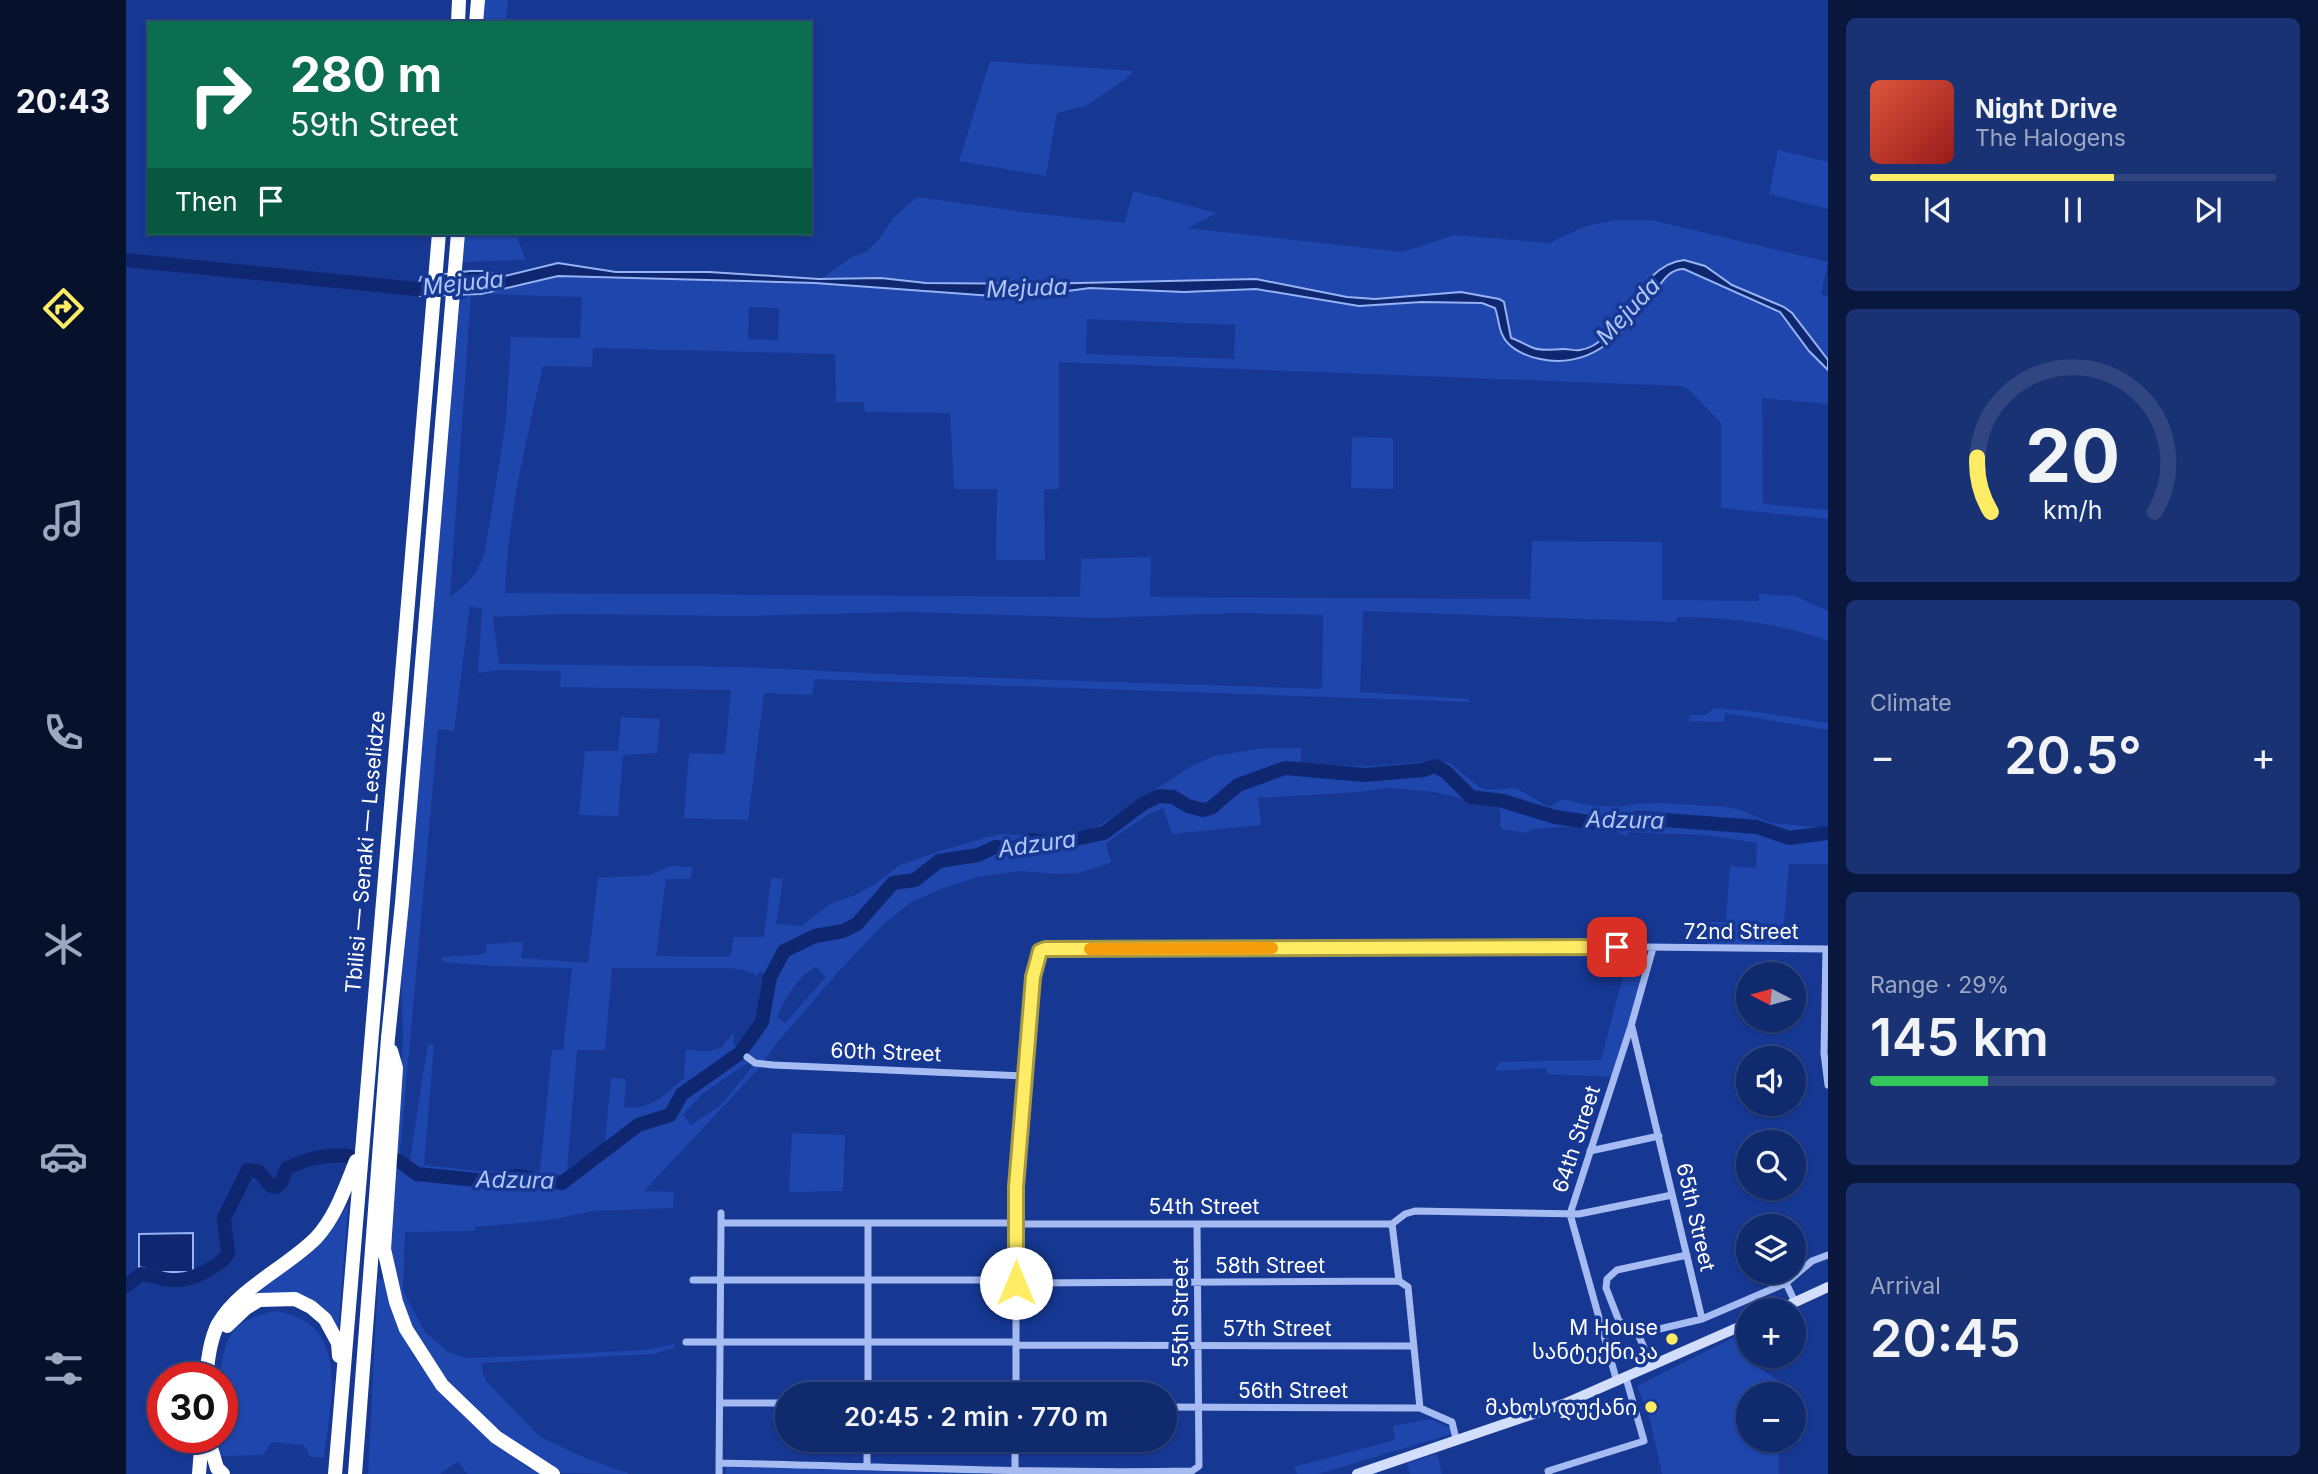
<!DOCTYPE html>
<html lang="en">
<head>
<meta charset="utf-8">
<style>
	body { margin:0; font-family:Inter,"Noto Sans Georgian",sans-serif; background:#193273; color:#f1f3f6; height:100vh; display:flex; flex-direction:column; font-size:26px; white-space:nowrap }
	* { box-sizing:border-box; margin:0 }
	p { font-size:23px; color:#9ca7c2 }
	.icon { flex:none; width:38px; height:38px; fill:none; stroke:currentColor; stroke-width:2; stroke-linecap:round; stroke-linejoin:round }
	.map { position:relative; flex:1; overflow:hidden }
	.drawer { display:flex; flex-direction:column; gap:18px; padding:18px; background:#09173c; width:490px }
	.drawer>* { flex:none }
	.hud { position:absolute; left:21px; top:21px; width:665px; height:214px; border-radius:0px; box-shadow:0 2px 5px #0004,0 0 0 2px #304681; background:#0b6e4f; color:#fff; overflow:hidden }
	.needle { width:46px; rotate:276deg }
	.controls { position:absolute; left:1610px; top:962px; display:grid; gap:14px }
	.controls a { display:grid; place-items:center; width:70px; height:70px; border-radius:50%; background:#102a6e; box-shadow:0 2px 5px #0004,0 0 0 2px #304681; font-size:35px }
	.speed { position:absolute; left:21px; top:1362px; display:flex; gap:14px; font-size:35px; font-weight:700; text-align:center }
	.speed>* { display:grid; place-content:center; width:91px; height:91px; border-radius:50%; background:#102a6e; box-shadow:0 2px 5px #0004,0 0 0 2px #304681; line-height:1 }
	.speed .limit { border:10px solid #d22; background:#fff; color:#111 }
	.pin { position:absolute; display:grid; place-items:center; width:60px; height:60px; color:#fff; margin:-30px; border-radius:14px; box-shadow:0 4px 10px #0006 }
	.me { position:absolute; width:77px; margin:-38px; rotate:0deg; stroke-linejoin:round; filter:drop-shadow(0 0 5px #0008) }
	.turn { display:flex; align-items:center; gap:24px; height:147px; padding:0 28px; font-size:32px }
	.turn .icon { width:91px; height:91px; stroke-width:2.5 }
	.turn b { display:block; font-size:49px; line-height:60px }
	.then { display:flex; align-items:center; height:66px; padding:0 28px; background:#0003; gap:14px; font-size:26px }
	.big { font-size:52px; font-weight:600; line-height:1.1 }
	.drawer .card { flex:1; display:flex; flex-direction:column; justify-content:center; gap:10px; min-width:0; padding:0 24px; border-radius:10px; background:#193273 }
	.drawer .dial { align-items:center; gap:0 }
	.dial svg { height:182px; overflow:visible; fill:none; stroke:#304681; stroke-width:7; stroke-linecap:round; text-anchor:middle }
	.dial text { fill:#f1f3f6; stroke:none }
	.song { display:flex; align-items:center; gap:21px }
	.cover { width:84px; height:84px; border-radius:10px; background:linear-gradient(135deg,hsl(10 70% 55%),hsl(0 70% 35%)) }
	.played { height:7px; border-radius:4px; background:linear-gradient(90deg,#ffec65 60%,#304681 60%) }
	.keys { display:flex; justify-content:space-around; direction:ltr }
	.heat { display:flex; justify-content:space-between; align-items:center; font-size:38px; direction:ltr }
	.charge { height:10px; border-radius:5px; background:linear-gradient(90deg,#34c759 29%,#304681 0) }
	.trip { position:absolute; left:649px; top:1382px; width:402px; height:70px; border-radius:35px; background:#102a6e; box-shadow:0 2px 5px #0004,0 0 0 2px #304681; font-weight:600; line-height:70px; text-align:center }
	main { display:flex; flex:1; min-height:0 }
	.menu { display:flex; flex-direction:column; width:126px; justify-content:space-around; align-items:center; background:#06112c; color:#9ca7c2 }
	.menu .icon { width:49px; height:49px }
	.menu .current { color:#ffec65 }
	.menu b { font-size:32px; color:#f1f3f6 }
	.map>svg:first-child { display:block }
	.green { fill:#1e46ad; fill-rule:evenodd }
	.water { fill:#0e2770; stroke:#97b3f4; stroke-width:2 }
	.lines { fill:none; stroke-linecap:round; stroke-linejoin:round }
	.river { stroke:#0e2770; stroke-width:14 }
	.minor { stroke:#a5bbf1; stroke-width:7 }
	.secondary { stroke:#d3defc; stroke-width:10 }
	.motorway { stroke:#fff; stroke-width:14 }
	.route-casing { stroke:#a69942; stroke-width:18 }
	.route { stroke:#ffec65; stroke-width:12 }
	.slow { stroke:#f59e0b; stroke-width:12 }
	.poi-dot { fill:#ffec65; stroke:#163893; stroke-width:2.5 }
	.labels { text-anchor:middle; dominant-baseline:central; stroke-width:7; stroke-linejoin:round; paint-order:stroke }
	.street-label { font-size:21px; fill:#fff; stroke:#163893 }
	.poi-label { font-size:21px; fill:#fff; stroke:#163893; text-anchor:end }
	.water-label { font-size:23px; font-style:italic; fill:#b1c6f8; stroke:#163893 }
</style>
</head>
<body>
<main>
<nav class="menu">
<b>20:43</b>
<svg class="icon current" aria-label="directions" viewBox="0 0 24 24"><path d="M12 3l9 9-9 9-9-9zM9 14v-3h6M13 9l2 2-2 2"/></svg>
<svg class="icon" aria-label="music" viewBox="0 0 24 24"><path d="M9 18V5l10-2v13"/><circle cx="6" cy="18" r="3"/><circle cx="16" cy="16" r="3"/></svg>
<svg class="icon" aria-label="phone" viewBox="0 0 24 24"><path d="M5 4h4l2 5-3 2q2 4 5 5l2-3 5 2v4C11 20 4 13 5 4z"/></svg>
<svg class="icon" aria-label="climate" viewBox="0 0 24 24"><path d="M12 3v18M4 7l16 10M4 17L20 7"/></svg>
<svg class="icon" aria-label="car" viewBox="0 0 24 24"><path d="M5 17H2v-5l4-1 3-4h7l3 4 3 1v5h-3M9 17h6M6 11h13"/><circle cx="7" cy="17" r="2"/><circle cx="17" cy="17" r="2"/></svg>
<svg class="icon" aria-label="filters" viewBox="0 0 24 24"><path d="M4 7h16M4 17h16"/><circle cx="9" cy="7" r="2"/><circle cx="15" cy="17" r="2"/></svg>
</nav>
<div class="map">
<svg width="1702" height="1474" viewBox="0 0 1702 1474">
	<rect width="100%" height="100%" fill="#163893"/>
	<path class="green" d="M352,0H382L380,23H350Z
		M864,61L1008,71L997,81L960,106L931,113L920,176L833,161Z
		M1652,150L1702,162V209L1643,194Z
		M1007,191L1091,213L1062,228L1276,252L1328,235L1423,243L1460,226L1490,220H1525L1702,262L1695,294L1702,296V404L1636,398L1637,504L1702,510V519L1595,508V423L1562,389L1556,386L933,362V489H918L919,560H870L871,489H828L824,413L739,412L738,402H710L709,354L467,348L466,367L417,366C400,442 382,514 379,593L954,597L955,559L1025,557L1024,597L1404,599L1406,541L1536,542V600L1633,601V594L1669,596L1702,611V641C1654,623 1603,617 1551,617V622L1237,611L1234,692L1343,699V702L689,679L686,695L638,693L622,820L558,818L563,753L599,754L605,690L434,687L435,671L372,670L352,673L356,609L344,606L328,731L312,729L275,1142L273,1159H268L277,1040L275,960L334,301L345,294L324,597C344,582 350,576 359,552L380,420L385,337L454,338L456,297L355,294L432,276L689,283L726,257L740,252L754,238L767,218L791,197L905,213L999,223ZM623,307L653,308L652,340L622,339ZM961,319L1109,325L1108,359L960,354ZM782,612L975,618L1110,613L1197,615L1196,689L780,675L618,667L373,664L367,617L437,614L618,616Z
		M332,233H389L400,260L330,262Z
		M1226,437L1267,438V489L1225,488Z
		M1588,708L1625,711L1702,723V730L1599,713L1598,722L1563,721V715H1580Z
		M495,717L534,719L531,753L497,755L492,816L453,815L459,751H492Z
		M1138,748H1175V765L1245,766L1309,761L1324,763L1353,787L1361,790L1390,788L1423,807L1437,799L1467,806L1494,807L1509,804L1536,803L1599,807L1615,810L1645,823L1702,828V864H1663L1656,946L1580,947L1582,922H1600L1604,866L1630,868L1631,843L1579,835L1501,832L1502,837C1475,821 1438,828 1407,829L1401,833L1375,829L1374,809L1309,792L1263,788L1232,792L1132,798L1135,825L1046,834L1037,808L1023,814L980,843L985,863L952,873L931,874L894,871L852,877L815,889L784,903L758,924L712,972L650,1044L638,1061H630L616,1050L636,1022L643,977L634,971L631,976L621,971L603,968H486L479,1050H451L441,1170L479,1143L485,1078L500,1079L498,1107C523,1111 540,1094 558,1078L560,1050L582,1051L595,1048L608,1032L607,1043L613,1051L554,1092L542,1114L508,1124L437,1180L390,1174L362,1179L292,1172L283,1165L302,1044L308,1045L298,1165L353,1171H414L426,1050H437L446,968L365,966L316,962V957L359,954L361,944L397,942L395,958L462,963L472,878L524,875L544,866L566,867L565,879H540L530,956L604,957L608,937H638L645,878L657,879L650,924L675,926L704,904L729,895L749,884L774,865L814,851L872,834L925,837L947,836L974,825L1064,767L1088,756ZM690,967L700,977L659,1023L651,1016C661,997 670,977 690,967Z
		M1504,949H1513L1524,954L1486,1077L1421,1074L1420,1068L1368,1071L1374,1062L1475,1060Z
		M615,1053L623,1062L576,1094L557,1115L565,1125L594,1106L629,1064L635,1066L518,1191L548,1192L547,1208L466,1211L425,1220L349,1227V1231L279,1232L277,1291L299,1332L322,1352L341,1358L375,1357L520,1350L548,1344V1348L528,1354L355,1363L357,1374L361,1382L414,1437L462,1459L504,1474L433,1473L385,1441L346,1408L313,1370L282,1321L274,1296L262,1244L268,1161L273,1162L291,1175L362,1184L391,1179L423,1185H437L514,1127L545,1118L559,1095Z
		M666,1133L719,1135L717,1191L663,1192Z
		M222,1205L212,1333L183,1301L118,1302L196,1242Z
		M252,1279H259L320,1396L371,1446L403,1468L409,1469L416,1474H341L332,1461L314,1474H242Z
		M149,1311C227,1322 204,1402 198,1458L184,1457L178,1445L146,1442L137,1455L93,1456L88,1437H96V1377H94C99,1335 106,1320 149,1311Z
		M1621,1331L1622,1356H1630L1634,1368L1651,1380V1395H1622V1440H1652L1653,1474H1536L1524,1419L1511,1386Z
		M1304,1419L1323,1427L1325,1434L1193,1474H1171L1168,1467L1269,1440L1267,1426Z
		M1311,1454L1316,1474H1284L1281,1463Z
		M600,1467L886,1471V1474H600Z"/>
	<path class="water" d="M1558,260L1579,266L1606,285L1658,307L1666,313L1702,360V370L1683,351L1654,312L1558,269C1542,269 1536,283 1527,294C1497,333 1467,370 1414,359C1402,357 1384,349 1378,338C1372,329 1373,318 1369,308L1356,303L1296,302L1233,306L1130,289L1058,292L964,288L926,293L867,296L689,283L432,276L355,294L294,296L291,289L295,277L344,271H358L379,276L432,263L490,272H583L693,279L755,278L800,283L909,284L1130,279L1221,297L1249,299L1335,292L1373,299L1378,302L1385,338C1392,340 1398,344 1405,347C1415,352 1427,349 1438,349C1443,349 1449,351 1454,350C1497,344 1509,265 1558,260Z
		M67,1233V1272H32L13,1267V1234Z"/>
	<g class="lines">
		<path class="river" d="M0,260L291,289L309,288
			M273,1161L291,1174L361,1181L391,1176L436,1183L512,1125L544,1115L556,1094L614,1053L636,1022L644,977L658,951L689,936L717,931L731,924L767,883L789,880L813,861L852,855L869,847L887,849L904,840L931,843L978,833L1018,803L1033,796L1047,797L1062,806L1077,810L1085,808L1112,785L1159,768L1239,775L1297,770L1309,766L1320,772L1345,797L1377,801L1429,817L1477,824L1513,818L1631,827L1663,838L1702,833
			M0,1286L15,1274C26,1275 37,1280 48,1280C65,1281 91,1268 102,1254L98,1218L122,1170L133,1172L145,1186L150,1187L155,1183L161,1168C183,1158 200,1154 223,1156"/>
		<path class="minor" d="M1700,949L1698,1053L1702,1085
			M1506,1027L1576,1319
			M621,1057L629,1063L647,1065L900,1076
			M1464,1151L1533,1136
			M595,1213V1223H890
			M890,1224H1266
			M1266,1224L1279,1214L1289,1211L1453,1214L1546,1195
			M1266,1224L1273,1281
			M567,1280H890
			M1273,1281L1282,1287L1294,1408L1326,1422L1330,1439
			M889,1283L1273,1281
			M1660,1283L1669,1302
			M1480,1288L1481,1279L1491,1270L1561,1255
			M1480,1288L1493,1321L1512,1334
			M1512,1334L1576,1319L1660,1283L1686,1261L1702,1255
			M1512,1334L1526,1366
			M560,1342H890
			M890,1345L1287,1346
			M1491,1382L1444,1214L1505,1026L1527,948
			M742,1395V1223
			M890,1395V1187L907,977L914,951L919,949L1519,947L1702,949
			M594,1403H662
			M1040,1407L1294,1408
			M593,1463C751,1466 908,1474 1066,1471L1073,1466L1071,1224
			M741,1466V1440
			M593,1474L595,1223
			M889,1474V1440
			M1423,1474L1422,1471L1518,1441L1500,1378"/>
		<path class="secondary" d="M1650,1311L1702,1287
			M1231,1474L1440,1403L1622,1323"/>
		<path class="motorway" d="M332,23L333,0
			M350,23L352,0
			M265,1051L270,1068L258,1249L270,1302L280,1329L316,1385L370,1437L427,1474
			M101,1326L120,1308L133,1300L169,1299L185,1307L199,1319L212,1343L213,1356
			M80,1377C82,1360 84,1340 92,1324C114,1287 160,1268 190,1238C210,1216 219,1188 230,1161
			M83,1441L91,1468L97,1474
			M73,1474L76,1437
			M209,1474L313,233
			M229,1474L262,1038L276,903L332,233"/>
	</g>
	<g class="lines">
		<defs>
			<path id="route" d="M890,1283V1187L907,977L914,951L919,949L1491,947"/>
		</defs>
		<use href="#route" class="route-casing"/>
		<use href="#route" class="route"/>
		<path class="slow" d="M964,949L1146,948"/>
	</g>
	<g class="poi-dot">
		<circle cx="1546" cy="1339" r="7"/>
		<circle cx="1525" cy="1407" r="7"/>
	</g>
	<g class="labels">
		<g class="street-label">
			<text transform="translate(239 852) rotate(-85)">Tbilisi — Senaki — Leselidze</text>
			<text x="1615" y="931">72nd Street</text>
			<text transform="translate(760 1052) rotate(2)">60th Street</text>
			<text transform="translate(1450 1139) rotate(-72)">64th Street</text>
			<text x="1078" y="1206">54th Street</text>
			<text transform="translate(1570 1217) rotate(77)">65th Street</text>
			<text x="1144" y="1265">58th Street</text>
			<text transform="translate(1054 1313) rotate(-90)">55th Street</text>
			<text x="1151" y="1328">57th Street</text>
			<text x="1167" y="1390">56th Street</text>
		</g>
		<g class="poi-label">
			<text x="1532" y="1327">M House<tspan x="1532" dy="24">სანტექნიკა</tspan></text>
			<text x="1511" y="1407">მახოს დუქანი</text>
		</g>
		<g class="water-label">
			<text transform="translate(337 283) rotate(-6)">Mejuda</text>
			<text transform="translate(901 288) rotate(-2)">Mejuda</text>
			<text transform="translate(1502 311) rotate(-47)">Mejuda</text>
			<text transform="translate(1499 820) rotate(1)">Adzura</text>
			<text transform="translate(911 844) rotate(-8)">Adzura</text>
			<text transform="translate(389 1180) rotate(1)">Adzura</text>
		</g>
	</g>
</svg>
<div class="controls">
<a><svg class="needle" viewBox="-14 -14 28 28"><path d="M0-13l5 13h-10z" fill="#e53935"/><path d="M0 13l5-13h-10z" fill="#9ca7c2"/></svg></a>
<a><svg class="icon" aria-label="sound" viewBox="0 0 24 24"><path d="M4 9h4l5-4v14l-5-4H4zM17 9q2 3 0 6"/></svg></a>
<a><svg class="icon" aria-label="search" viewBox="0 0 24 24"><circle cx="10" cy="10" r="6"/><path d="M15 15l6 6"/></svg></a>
<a><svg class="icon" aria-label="layers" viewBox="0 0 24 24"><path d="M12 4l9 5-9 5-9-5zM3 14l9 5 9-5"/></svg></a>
<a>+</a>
<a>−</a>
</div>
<div class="speed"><div class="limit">30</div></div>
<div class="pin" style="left:1491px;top:947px;background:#d93025"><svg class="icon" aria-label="arrive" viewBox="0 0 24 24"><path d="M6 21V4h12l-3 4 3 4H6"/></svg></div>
<svg class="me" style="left:890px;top:1283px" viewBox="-20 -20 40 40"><circle r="19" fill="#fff"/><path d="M0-13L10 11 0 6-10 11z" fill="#ffec65"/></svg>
<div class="trip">20:45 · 2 min · 770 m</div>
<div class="hud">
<div class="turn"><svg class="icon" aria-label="right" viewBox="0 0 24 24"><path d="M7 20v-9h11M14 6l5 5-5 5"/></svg><div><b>280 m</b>59th Street</div></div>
<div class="then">Then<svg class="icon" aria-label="arrive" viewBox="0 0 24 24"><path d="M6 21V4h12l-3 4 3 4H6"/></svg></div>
</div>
</div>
<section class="drawer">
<div class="card">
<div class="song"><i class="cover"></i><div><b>Night Drive</b><p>The Halogens</p></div></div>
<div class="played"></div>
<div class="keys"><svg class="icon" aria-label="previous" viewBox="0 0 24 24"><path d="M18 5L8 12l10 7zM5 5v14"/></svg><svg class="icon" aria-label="pause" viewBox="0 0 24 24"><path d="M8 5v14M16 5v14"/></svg><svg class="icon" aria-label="next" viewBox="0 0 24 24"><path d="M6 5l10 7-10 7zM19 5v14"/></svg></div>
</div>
<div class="card dial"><svg viewBox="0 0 100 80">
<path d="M14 69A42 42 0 1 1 86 69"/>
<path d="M14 69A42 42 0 0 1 8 45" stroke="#ffec65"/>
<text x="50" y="56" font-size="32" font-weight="700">20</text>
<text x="50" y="72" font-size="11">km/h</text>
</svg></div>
<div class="card"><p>Climate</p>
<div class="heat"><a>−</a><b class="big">20.5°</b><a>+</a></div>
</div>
<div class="card"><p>Range · 29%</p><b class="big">145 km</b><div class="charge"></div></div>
<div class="card"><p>Arrival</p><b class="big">20:45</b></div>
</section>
</main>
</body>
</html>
